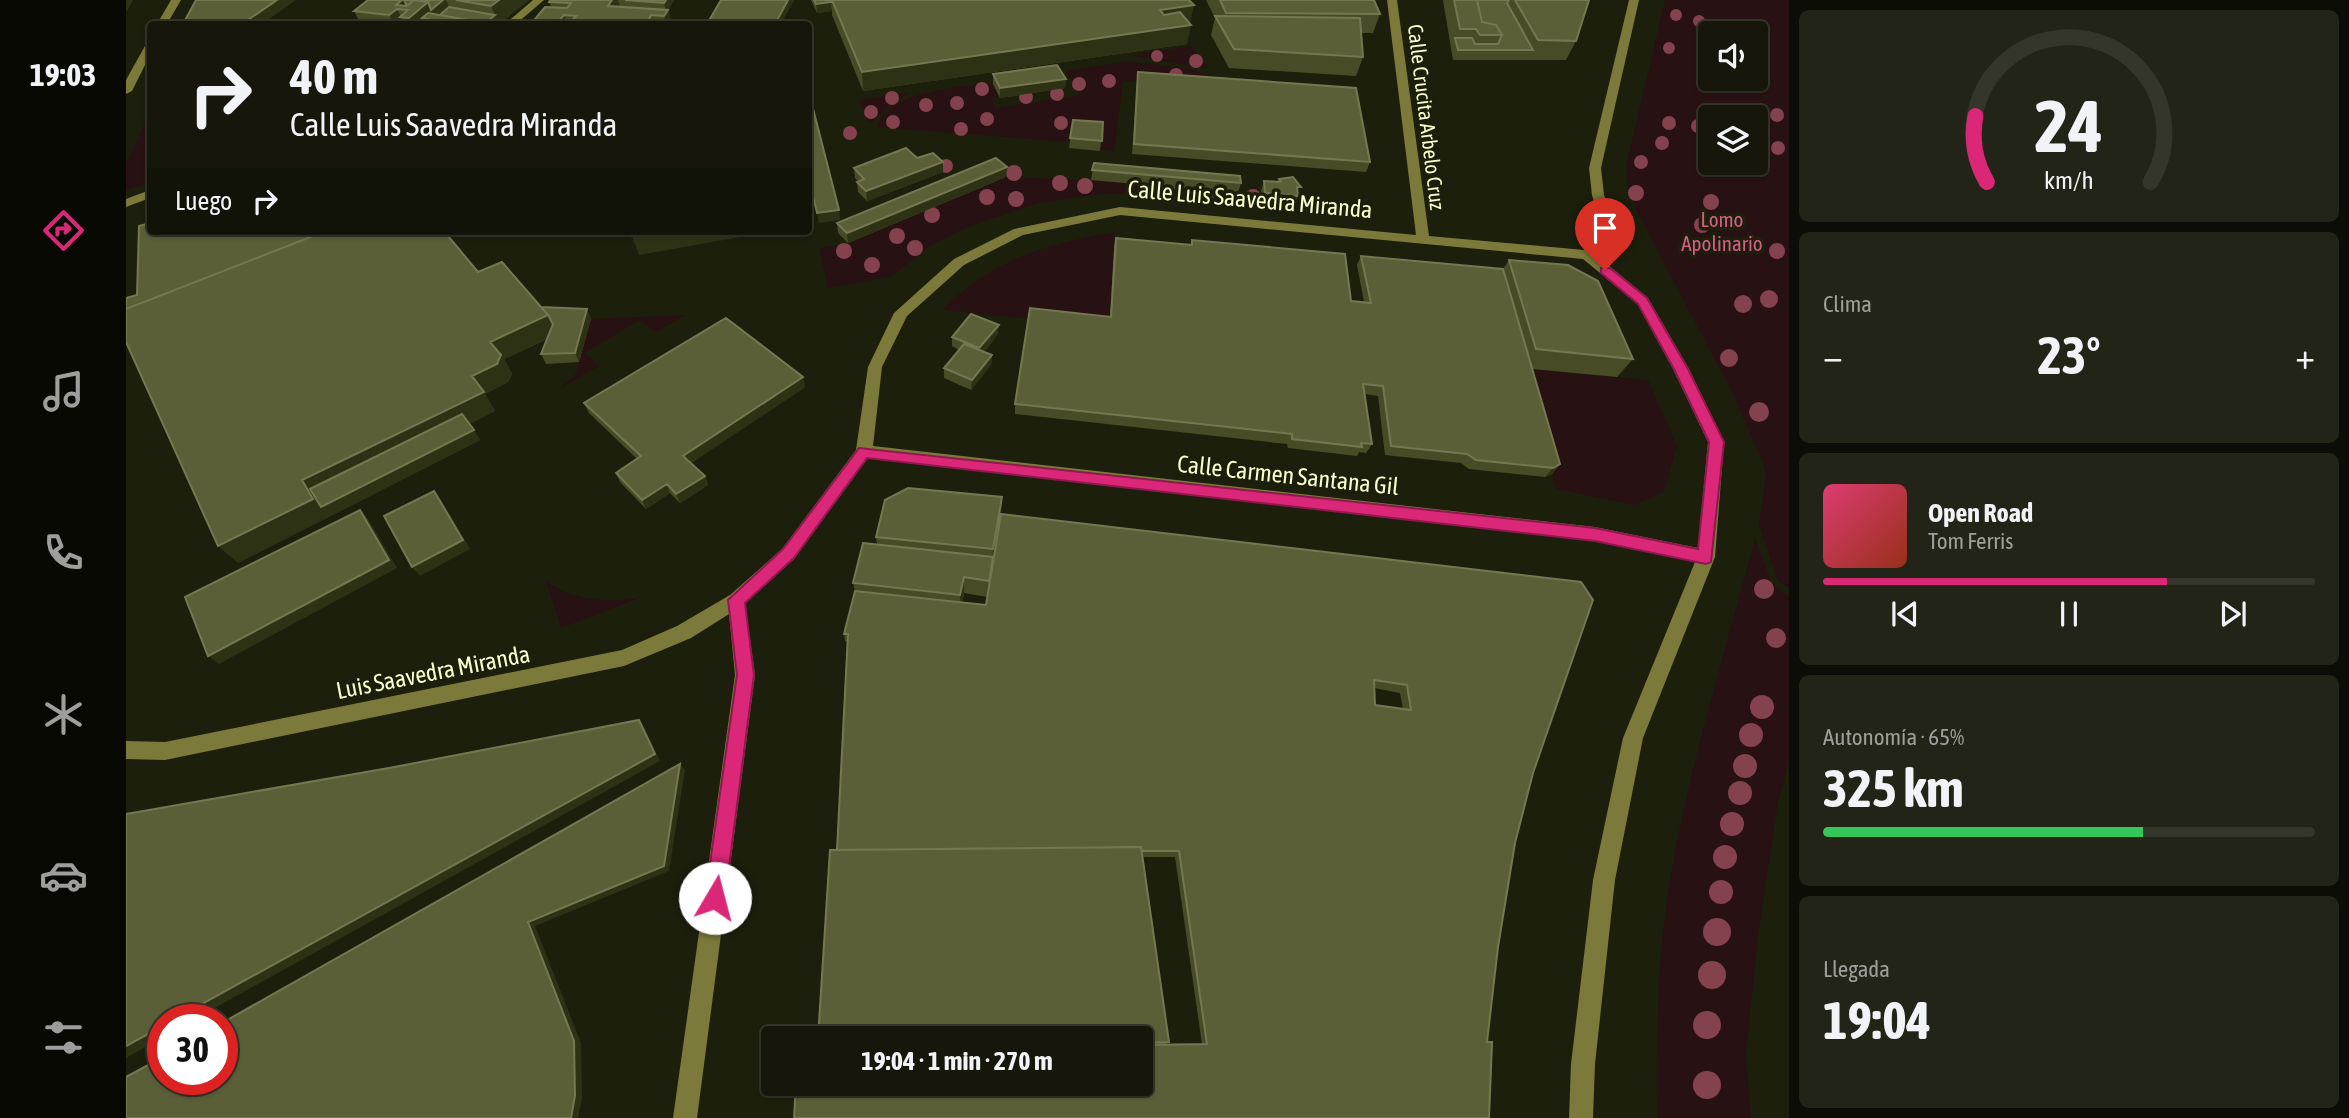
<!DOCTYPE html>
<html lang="es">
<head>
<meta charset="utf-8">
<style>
	body { margin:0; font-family:"Asap Condensed",sans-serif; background:#232418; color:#f1f3f6; height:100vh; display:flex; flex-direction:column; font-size:26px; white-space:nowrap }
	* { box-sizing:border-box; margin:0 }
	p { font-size:23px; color:#9e9f9c }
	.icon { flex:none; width:38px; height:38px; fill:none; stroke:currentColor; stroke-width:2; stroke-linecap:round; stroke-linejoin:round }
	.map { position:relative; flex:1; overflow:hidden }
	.details { display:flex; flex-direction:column; gap:10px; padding:10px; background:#0c0d06; width:560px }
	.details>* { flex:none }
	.hud { position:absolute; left:21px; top:21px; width:665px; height:214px; border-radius:7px; box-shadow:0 2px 5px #0004,0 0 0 2px #35362b; background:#16170a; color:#f1f3f6; overflow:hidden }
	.buttons { position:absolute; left:1572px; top:21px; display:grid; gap:14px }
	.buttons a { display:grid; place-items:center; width:70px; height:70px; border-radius:7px; background:#16170a; box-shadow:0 2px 5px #0004,0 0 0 2px #35362b; font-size:35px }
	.speed { position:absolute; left:21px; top:1004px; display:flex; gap:14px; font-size:35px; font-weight:700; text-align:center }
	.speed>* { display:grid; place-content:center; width:91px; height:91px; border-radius:50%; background:#16170a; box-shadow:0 2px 5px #0004,0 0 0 2px #35362b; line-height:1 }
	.speed .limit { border:10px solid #d22; background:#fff; color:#111 }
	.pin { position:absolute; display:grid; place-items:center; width:60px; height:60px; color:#fff; margin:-72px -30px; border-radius:50% 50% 50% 0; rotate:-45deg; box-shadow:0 0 7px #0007 }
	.pin .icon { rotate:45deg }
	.me { position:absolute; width:77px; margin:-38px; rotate:8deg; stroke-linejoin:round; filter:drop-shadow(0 0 5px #0008) }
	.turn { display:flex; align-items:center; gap:24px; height:147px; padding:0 28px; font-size:32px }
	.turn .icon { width:91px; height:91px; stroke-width:2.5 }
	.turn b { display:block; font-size:49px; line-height:60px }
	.then { display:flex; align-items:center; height:66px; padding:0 28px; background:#0003; gap:14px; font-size:26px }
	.big { font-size:52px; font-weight:700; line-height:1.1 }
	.details .card { flex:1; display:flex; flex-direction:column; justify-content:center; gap:10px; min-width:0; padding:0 24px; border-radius:10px; background:#232418 }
	.details .dial { align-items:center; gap:0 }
	.dial svg { height:182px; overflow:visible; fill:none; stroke:#35362b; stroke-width:7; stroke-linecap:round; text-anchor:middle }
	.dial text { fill:#f1f3f6; stroke:none }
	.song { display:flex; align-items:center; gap:21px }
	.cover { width:84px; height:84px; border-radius:10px; background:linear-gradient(135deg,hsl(340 70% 55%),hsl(10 70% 35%)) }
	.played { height:7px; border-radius:4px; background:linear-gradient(90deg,#db2777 70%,#35362b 70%) }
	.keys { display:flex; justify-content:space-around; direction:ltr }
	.heat { display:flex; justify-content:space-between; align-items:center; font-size:38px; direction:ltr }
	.charge { height:10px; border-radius:5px; background:linear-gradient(90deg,#34c759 65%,#35362b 0) }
	.trip { position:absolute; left:635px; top:1026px; width:392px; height:70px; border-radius:7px; background:#16170a; box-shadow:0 2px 5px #0004,0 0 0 2px #35362b; font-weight:700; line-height:70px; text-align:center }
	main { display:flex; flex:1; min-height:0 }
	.tab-bar { display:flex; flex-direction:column; width:126px; justify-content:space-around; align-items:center; background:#090904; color:#9e9f9c }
	.tab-bar .icon { width:49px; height:49px }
	.tab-bar .on { color:#db2777 }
	.tab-bar b { font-size:32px; color:#f1f3f6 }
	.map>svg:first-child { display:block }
	.green { fill:#281113; fill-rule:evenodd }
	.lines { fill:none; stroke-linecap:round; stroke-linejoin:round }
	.minor { fill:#7c7a3a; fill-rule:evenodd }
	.tree { fill:#84414e }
	.wall { fill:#474c27; fill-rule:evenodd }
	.shaded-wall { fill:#2e3215 }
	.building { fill:#5b5f38; stroke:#747850; stroke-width:2; fill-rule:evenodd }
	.route { fill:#db2777; stroke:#8e194d; stroke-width:2 }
	.labels { text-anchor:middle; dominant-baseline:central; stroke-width:7; stroke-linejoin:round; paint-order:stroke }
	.far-street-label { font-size:21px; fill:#fafdcd; stroke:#1d1f0d }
	.far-park-label { font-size:21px; fill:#d95d84; stroke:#1d1f0d }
	.street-label { font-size:24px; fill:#fafdcd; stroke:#1d1f0d }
</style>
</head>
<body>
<main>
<nav class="tab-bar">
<b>19:03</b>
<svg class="icon on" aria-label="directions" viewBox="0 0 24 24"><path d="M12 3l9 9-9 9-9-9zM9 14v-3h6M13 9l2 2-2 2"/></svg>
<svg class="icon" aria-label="music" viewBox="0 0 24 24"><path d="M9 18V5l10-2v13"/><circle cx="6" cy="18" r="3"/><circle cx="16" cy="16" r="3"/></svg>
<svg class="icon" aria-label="phone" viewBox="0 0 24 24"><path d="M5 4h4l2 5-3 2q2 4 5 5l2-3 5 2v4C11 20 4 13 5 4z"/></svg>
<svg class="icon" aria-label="climate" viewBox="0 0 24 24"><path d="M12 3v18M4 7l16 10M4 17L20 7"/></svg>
<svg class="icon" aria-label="car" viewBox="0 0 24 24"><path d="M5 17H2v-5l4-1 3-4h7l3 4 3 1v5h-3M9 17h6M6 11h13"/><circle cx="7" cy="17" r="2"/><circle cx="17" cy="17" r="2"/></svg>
<svg class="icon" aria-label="filters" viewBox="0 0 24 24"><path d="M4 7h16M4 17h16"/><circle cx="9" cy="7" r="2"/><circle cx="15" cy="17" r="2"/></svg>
</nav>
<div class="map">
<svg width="1663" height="1118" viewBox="0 0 1663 1118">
	<rect width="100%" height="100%" fill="#1d1f0d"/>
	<path class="green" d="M1539,0H1663V588L1652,581L1633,524L1640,475L1636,460L1605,390L1509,208L1501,185L1500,166ZM1584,33H1629V79H1584ZM1584,117H1629V163H1584Z
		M1065,46L1083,69L1007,56L1009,54Z
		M1002,61L1064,69L1085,76L1090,86L997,81L988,152L944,142L751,127C760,91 837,86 867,84L873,96L865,98L870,108L954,95L940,71Z
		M784,92L767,103L745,123L741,121L734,100Z
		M20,121H24V182L0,190V164Z
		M880,177L965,180L1135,195L1136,203L1034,193L974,194L913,203L842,227L804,246L766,276L702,288L693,248L722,243Z
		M1168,197H1171L1248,206L1245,213L1169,206Z
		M989,232L983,327L816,310C867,259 920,244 989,232Z
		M560,315L530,332L514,320L459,353L473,366L433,389L450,374L465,319Z
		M1397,368L1522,380L1551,446L1538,492L1508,505L1430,489Z
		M1629,538L1646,584L1663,597V761L1652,802L1632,936L1620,1054L1625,1118H1531C1530,1038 1531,953 1545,874C1565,760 1600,649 1629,538Z
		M420,580C447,602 483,603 516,597L435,628Z"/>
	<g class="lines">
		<path class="minor" d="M45,0H55L41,24H31Z
			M407,0H418L390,24H379Z
			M1261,0H1271L1303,236L1458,250L1476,229L1466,195L1463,168L1503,0H1513L1475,168L1478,195L1490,230L1469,254L1522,298L1563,369L1598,442L1589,557L1517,738L1489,880L1469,1064L1467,1118H1443L1445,1064L1467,880L1497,738L1569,562L1469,541L742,458L668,559L619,603L629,675L571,1118H547L609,675L603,614L565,638L498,666L39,760L0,759V741L39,742L496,650L551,626L604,595L656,549L730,450L742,367L768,313L828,259L888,229L994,207L1290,235ZM994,215L1457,259L1512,304L1547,369L1582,442L1572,548L1469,527L747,446L756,367L781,316L838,265L897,235Z
			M24,43V55L6,91L0,94V80L19,46Z
			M24,190V198L0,207V199Z"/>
	</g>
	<g class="tree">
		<circle cx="1550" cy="15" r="6"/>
		<circle cx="1573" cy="21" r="6"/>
		<circle cx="1543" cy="48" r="6"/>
		<circle cx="1031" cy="56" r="6"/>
		<circle cx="1070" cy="61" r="7"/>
		<circle cx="1050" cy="75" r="7"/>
		<circle cx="983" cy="81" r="7"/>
		<circle cx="953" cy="84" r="7"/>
		<circle cx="856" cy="89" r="7"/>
		<circle cx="931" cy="94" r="7"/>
		<circle cx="900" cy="97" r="7"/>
		<circle cx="766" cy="98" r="7"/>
		<circle cx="831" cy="103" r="7"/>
		<circle cx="800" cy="105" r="7"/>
		<circle cx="745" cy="112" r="7"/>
		<circle cx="1651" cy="115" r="7"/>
		<circle cx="861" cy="119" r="7"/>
		<circle cx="767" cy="122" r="7"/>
		<circle cx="935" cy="123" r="7"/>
		<circle cx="1543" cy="123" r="7"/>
		<circle cx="1572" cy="126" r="7"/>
		<circle cx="835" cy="129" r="7"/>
		<circle cx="724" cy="133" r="7"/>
		<circle cx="1536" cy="143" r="7"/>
		<circle cx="1652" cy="148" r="7"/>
		<circle cx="1515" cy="162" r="7"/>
		<circle cx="820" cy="166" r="7"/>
		<circle cx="888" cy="173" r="8"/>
		<circle cx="934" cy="183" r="8"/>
		<circle cx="959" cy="186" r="8"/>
		<circle cx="1021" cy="189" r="8"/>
		<circle cx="1047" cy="191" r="8"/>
		<circle cx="1510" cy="193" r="8"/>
		<circle cx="1082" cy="195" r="8"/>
		<circle cx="861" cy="197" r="8"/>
		<circle cx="1127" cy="197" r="8"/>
		<circle cx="890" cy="199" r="8"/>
		<circle cx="1585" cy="202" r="8"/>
		<circle cx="1184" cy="203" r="8"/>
		<circle cx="1235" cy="209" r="8"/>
		<circle cx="806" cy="215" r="8"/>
		<circle cx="1603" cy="222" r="8"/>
		<circle cx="1576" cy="225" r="8"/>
		<circle cx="771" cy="236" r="8"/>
		<circle cx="1625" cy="244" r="8"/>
		<circle cx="789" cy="248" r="8"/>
		<circle cx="718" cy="251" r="8"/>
		<circle cx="1651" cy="251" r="8"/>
		<circle cx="746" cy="265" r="8"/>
		<circle cx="1643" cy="299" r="9"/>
		<circle cx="1617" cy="304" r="9"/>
		<circle cx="1603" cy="358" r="9"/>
		<circle cx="1633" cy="412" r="10"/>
		<circle cx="1638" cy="589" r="10"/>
		<circle cx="1650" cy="638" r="10"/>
		<circle cx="1636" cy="707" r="12"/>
		<circle cx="1625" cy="735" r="12"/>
		<circle cx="1619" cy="766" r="12"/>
		<circle cx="1614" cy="793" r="12"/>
		<circle cx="1606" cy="824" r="12"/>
		<circle cx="1599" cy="857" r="12"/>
		<circle cx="1595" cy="892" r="12"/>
		<circle cx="1591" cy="932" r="14"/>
		<circle cx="1586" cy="975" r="14"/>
		<circle cx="1581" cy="1025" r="14"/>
		<circle cx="1581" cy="1085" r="14"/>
	</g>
	<path class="wall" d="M242,0H403L373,24H235L228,11Z
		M424,0H548L542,10L546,24H405L425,7L423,2Z
		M685,0H1063L1064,24L1061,44L737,91L706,15V11L691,13Z
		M1080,0H1248L1254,14L1247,33H1235L1237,57L1230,76L1103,68L1085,35L1089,18Z
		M1317,0H1463L1450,41L1440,60H1327Z
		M1012,72L1244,162L1240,172L1006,154L1011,82Z
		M867,74L940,79L939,88L874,98L867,84Z
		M947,120L977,122L974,151L943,148Z
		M791,158L817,162V172L741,201L732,192L731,182L732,181L729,178L728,168Z
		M968,163L1115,183L1112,193L965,180Z
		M880,177L722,243L712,233L711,223Z
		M1153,179L1172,195L1169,206L1136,203L1135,191L1138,181L1152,182Z
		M280,233L415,307L465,319L453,362L420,364L415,354L421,339L378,359L386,374L382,382L359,394L369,411L343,424L354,440L112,563Z
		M990,238L1065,245L1066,240L1225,301L1238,302L1231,265L1235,256L1377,269L1383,260L1507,359L1491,377L1406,369L1434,464L1426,474L1419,477L1343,469L1335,463L1259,455L1252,396L1239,394L1246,444L1240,453L1233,452L1231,456L1162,448L1161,444L889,414V404L984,317L988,248Z
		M872,334L858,352L866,355L865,365L845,390L818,378V368L833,350L826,346V337Z
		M679,387L565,463L579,476L582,485L554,503L544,493L520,509L494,482L490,473L511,459L463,413L458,403Z
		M876,497L875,514L1455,582L1389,843L1372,947L1015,1083V1038L711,850L721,642L719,641L718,634L729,591L727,583L751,544L750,537ZM838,593L861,597L860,605L836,603ZM1248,688L1274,693L1277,709L1249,705ZM1017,857H1049L1076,1044L1038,1045L1043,1042Z"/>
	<path class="shaded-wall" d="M0,0H7L1,11L0,10Z
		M151,0H170L136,24H116Z
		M276,0H278L282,10L270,5Z
		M299,0H320L328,17L312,23L305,10L312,23L296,18L299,24H286L283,18Z
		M373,0H403L373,24L365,6Z
		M486,0H492L496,13L482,6Z
		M540,0H548L542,10L546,24H540L538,16L540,12L538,3Z
		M662,0H668L655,24H649Z
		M705,2L706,11L691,13L690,4Z
		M1068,5L1064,24L1030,29L1034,10Z
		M271,9L275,17H274L278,24H268L263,15Z
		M369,15L373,24H358Z
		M438,15L441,24H430Z
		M1065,25L1061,44L737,91L736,72Z
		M940,79L939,88L874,98V88Z
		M817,162V172L741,201L740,191Z
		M881,167L880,177L722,243L721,233Z
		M713,210L714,220L693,223L691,213Z
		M532,231H619L620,236L513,255L506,236Z
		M461,309L465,319L453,362L449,353Z
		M422,315L431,334L378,359L386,374L382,382L359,394L369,411L193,498L348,430L354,440L112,563L92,546L176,480L346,376L364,342Z
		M873,325L872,334L853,358V348Z
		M866,355L865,365L845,390L846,380Z
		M677,377L679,387L561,466L557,456Z
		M1434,464L1426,474L1419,477L1427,468Z
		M579,476L582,485L554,503L550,494Z
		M541,484L544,493L520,509L516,500Z
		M308,491L315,500L344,549L294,576L286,567Z
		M876,497L874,522L866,573L867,549Z
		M234,510L242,519L271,568L93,664L82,656Z
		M838,577V593L834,611V595Z
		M513,720L518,727L534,761L67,1020H47Z
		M554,764L559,770L543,871L409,926L455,1043L456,1098L452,1118H445L402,922Z
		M37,1026V1037L0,1058V1046Z"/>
	<path class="building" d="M70,0H151L116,24H57Z
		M242,0H276L270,5L281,6L288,0L302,2L283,18L274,17L282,10L271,9L263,15L228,11Z
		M278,0H317L305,10L302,2L288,0L281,6Z
		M330,0H373L365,6Z
		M424,0H486L482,6L542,10L538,16L525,15L522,21H534L532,24H482L484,22L471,21L468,24H443L450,16L438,15L430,24H405L419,7L441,8L445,3L423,2Z
		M499,0H540L538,3Z
		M595,0H662L649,24H581Z
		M688,0H704L705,2L690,4Z
		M706,0H1063L1068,5L1034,10L1038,15L1054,12L1065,25L736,72Z
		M1094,0H1248L1254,14L1100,13Z
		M1328,0H1351L1356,22L1370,25L1376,35H1354L1350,29H1334Z
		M1351,0H1383L1381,3L1407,50H1332L1329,38H1346L1349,44H1372L1376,35L1370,25L1356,22Z
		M1389,0H1463L1450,41L1412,40Z
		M323,7L369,15L358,24H349L347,21L314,15Z
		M302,13L347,21L337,24H289L293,21H298L301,19L296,18Z
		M1089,16L1234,18L1237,57L1108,49Z
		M931,65L940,79L874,88L867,74Z
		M1012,72L1230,88L1244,162L1008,144Z
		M682,89L713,210L691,213L682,175Z
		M947,120L977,122L976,141L944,138Z
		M780,148L791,158L807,153L817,162L740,191L731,182L738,179L728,168Z
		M870,158L881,167L721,233L711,223Z
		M968,163L1114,176L1115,183L966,170Z
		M1167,177L1175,187H1171L1172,196L1139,193L1138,181L1155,182L1153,179Z
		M24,223V231H200L0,309V298L11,295L13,226Z
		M200,231H278L280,233L285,231H318L352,272L376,262L422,315L364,342L375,355L371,364L346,376L358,392L176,480L187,499L92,546L0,342V309Z
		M506,231H532L506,236Z
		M990,238L1066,245V240L1219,254L1225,301L1245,303L1235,256L1377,269L1434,464L1427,468L1350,460L1341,454L1265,446L1257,386L1237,384L1246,444L1235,443L1236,447L1166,439V434L889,404L904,308L985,317Z
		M1383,260L1442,265L1472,281L1507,359L1410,349Z
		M415,307L461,309L449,353L415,354L427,324L422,315Z
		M845,314L873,325L853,348L826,337Z
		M600,318L677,377L557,456L579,476L550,494L541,484L516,500L490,473L515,456L458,403Z
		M838,344L866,355L846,380L818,368Z
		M336,414L348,430L195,507L184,489Z
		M782,488L876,497L867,549L750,537L759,500Z
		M308,491L337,540L286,567L258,516Z
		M234,510L263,560L82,656L59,597Z
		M875,514L1455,582L1467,600L1407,773L1389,843L1372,947L1361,1042H1366L1363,1118H668L670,1083H1015V1045L1081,1044L1053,851H1016L1015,847L711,850L722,634H718L729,591L860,605ZM1248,680L1281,685L1285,710L1249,705Z
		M737,543L867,557L863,581L838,577L834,595L727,583Z
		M513,720L529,754L47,1020H37V1026L0,1046V814L263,768Z
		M554,764L538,866L402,922L448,1041L449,1096L445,1118H0V1077L37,1057V1080H96V1023Z
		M1015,847L1043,1042L1015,1043V1038H692L704,850Z"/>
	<path class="route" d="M1475,268H1484L1521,298L1562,369L1598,442L1585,562L1580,564L1469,541L741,458L668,558L619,603L628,675L599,898L596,905L589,908L582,905L579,898L611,675L602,600L657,549L733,448L1469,528L1572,549L1583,442L1548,369L1512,304L1475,273Z"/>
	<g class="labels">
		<g class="far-street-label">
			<text transform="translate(1301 117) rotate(83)">Calle Crucita Arbelo Cruz</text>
		</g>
		<g class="far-park-label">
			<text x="1596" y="219">Lomo<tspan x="1596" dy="24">Apolinario</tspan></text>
		</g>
		<g class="street-label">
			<text transform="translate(1124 199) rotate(5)">Calle Luis Saavedra Miranda</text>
			<text transform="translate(1162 475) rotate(6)">Calle Carmen Santana Gil</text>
			<text transform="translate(307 672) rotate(-11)">Luis Saavedra Miranda</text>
		</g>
	</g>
</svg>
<div class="buttons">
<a><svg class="icon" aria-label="sound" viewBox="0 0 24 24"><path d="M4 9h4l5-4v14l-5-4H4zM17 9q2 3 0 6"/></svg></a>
<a><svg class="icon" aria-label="layers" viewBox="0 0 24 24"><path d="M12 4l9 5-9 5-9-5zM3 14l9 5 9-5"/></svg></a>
</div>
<div class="speed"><div class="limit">30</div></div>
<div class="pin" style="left:1479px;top:270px;background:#d93025"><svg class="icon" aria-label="arrive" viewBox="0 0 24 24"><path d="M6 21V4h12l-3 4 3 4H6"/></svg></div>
<svg class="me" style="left:589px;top:898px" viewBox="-20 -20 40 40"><circle r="19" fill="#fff"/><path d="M0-13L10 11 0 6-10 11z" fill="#db2777"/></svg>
<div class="trip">19:04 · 1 min · 270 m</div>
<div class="hud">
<div class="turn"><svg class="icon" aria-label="right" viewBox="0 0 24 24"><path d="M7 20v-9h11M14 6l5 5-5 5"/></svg><div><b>40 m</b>Calle Luis Saavedra Miranda</div></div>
<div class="then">Luego<svg class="icon" aria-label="right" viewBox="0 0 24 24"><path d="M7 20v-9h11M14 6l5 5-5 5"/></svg></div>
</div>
</div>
<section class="details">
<div class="card dial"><svg viewBox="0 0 100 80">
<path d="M14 69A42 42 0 1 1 86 69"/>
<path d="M14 69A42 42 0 0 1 9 40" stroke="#db2777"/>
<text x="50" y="56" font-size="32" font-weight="700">24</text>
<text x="50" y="72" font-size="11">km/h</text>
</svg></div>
<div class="card"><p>Clima</p>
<div class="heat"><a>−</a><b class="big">23°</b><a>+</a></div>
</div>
<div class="card">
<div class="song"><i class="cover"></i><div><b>Open Road</b><p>Tom Ferris</p></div></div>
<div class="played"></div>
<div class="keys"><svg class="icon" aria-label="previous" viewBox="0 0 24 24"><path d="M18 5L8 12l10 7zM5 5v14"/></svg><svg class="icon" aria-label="pause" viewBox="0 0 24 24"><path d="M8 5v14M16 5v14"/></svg><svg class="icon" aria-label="next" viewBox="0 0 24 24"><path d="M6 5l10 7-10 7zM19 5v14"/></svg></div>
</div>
<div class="card"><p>Autonomía · 65%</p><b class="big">325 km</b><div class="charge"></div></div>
<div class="card"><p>Llegada</p><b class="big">19:04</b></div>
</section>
</main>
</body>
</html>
